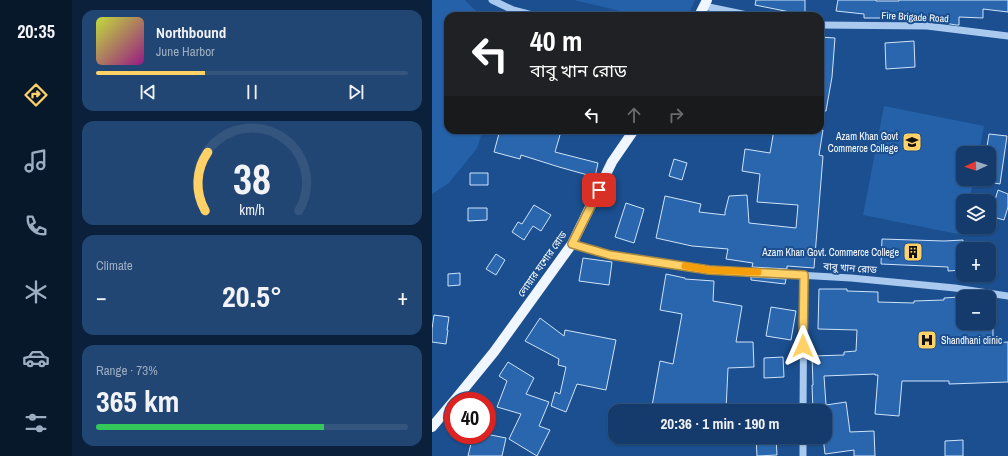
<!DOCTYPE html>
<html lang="en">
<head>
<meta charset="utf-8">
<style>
	body { margin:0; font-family:"Archivo Narrow","Noto Sans Bengali",sans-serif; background:#214673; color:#f1f3f6; height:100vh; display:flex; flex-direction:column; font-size:15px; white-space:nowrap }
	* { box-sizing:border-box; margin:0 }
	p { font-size:13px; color:#9dadc1 }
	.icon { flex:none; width:22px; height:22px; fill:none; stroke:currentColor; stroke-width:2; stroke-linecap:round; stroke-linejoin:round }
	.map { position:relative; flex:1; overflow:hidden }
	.drawer { display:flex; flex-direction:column; gap:10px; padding:10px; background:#0b203b; width:360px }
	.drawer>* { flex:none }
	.top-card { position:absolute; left:12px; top:12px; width:380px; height:122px; border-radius:12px; box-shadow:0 1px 3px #0004,0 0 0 1px #33557e; background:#202124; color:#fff; overflow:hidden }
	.needle { width:26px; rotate:267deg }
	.fabs { position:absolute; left:524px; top:146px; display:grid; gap:8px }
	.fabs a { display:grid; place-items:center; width:40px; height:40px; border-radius:8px; background:#143b6b; box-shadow:0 1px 3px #0004,0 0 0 1px #33557e; font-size:20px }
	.speed { position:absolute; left:12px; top:392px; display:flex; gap:8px; font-size:20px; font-weight:700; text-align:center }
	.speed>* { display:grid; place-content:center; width:52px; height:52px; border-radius:50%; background:#143b6b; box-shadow:0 1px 3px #0004,0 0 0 1px #33557e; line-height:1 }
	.speed .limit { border:6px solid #d22; background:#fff; color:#111 }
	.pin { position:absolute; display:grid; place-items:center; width:34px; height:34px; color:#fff; margin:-17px; border-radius:8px; box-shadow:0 2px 6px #0006 }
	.me { position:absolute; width:44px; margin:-22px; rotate:0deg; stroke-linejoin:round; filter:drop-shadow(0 0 3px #0008) }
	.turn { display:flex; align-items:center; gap:14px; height:84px; padding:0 20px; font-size:18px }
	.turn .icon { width:52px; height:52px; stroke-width:2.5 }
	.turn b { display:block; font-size:28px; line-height:34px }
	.lanes { display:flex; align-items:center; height:38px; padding:0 20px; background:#0003; justify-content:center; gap:20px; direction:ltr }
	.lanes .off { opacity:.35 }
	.big { font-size:30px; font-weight:700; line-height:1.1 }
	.drawer .card { flex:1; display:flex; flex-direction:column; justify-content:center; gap:6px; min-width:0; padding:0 14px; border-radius:12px; background:#214673 }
	.drawer .dial { align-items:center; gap:0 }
	.dial svg { height:104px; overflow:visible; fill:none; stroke:#33557e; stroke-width:7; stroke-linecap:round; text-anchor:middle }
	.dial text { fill:#f1f3f6; stroke:none }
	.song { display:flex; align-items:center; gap:12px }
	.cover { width:48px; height:48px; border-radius:6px; background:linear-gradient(135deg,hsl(70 70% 55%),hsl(310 70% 35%)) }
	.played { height:4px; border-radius:2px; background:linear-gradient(90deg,#ffd166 35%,#33557e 35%) }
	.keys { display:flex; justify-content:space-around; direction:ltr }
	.heat { display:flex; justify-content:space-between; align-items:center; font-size:22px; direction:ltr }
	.charge { height:6px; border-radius:3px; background:linear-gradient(90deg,#34c759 73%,#33557e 0) }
	.trip { position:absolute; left:176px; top:404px; width:224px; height:40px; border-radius:12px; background:#143b6b; box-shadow:0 1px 3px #0004,0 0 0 1px #33557e; font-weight:700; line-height:40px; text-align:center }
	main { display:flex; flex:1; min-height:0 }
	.tab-bar { display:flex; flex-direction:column; width:72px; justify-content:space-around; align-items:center; background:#08182b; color:#9dadc1 }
	.tab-bar .icon { width:28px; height:28px }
	.tab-bar .active { color:#ffd166 }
	.tab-bar b { font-size:18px; color:#f1f3f6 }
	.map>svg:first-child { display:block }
	.green { fill:#2461a8 }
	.building { fill:#2a66ad; stroke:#cfe3fa }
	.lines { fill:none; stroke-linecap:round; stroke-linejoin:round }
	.minor { stroke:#a9c9ee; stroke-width:7 }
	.major { stroke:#f0f6ff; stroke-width:10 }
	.route-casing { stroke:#a68842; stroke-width:10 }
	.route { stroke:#ffd166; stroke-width:7 }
	.slow { stroke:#f59e0b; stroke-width:7 }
	.labels { text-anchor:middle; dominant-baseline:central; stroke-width:4; stroke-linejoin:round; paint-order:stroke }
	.street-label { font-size:10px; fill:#fff; stroke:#1b4f8f }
	.poi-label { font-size:10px; fill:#fff; stroke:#1b4f8f; text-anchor:end }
</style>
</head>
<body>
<main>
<nav class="tab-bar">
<b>20:35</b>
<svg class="icon active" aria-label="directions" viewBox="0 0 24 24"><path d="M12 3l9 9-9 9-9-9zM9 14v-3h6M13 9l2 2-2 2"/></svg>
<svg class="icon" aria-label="music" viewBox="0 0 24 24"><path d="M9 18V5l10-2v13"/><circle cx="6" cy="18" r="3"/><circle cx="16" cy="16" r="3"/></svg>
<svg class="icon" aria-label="phone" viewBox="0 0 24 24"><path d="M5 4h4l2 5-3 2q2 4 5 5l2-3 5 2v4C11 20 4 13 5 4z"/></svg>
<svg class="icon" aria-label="climate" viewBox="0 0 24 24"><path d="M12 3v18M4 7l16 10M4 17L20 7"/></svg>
<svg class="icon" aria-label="car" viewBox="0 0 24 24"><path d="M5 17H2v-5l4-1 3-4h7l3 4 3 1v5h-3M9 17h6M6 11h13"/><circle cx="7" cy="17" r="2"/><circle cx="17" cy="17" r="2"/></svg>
<svg class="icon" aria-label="filters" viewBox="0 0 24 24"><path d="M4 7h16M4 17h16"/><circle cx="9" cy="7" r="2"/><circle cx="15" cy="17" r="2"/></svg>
</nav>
<section class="drawer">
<div class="card">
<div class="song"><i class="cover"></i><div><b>Northbound</b><p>June Harbor</p></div></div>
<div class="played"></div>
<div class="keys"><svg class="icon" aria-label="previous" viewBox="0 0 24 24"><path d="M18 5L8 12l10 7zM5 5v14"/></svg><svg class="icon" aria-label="pause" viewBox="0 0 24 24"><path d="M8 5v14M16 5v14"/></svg><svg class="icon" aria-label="next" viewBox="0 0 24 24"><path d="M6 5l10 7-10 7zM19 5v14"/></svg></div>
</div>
<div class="card dial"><svg viewBox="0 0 100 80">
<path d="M14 69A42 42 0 1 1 86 69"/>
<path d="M14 69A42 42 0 0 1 16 24" stroke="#ffd166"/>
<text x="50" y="56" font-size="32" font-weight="700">38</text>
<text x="50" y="72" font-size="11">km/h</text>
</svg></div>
<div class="card"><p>Climate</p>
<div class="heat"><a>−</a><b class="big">20.5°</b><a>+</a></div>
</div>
<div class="card"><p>Range · 73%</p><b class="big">365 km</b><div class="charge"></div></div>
</section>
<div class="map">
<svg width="576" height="456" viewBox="0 0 576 456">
	<rect width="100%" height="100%" fill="#1b4f8f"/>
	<path class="green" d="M0,0H33L48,15L47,16H16V130H51L45,148L17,183L0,194Z
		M142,0H263L256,16H209Z
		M452,106L552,126L547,153H531V179H542L537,201H531V227H532L531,235L431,215Z"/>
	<path class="building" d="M324,0H373V15L323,5Z
		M406,0H444V1H467V0H576V12L551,9V18L527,17V25H524L507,22V16H478V18H432V14L404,11Z
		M388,37L403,38L400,77L394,111H388Z
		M482,41L483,67L454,69L453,43Z
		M68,130H113L128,135L123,152L166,163L163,177L127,167L89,155L88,159L62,152Z
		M342,130H391L387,155L391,156L382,268L355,266V269L320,267L321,263L294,259L296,249L260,246L224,238L233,196L269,204L267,212L293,215V212L297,196L315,195L317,223L364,228L366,205L325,202L328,174L310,171L313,149L338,153Z
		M557,134L575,136L568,184L557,182V153H554Z
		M242,159L255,163L250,180L237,176Z
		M38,173H56V185H38Z
		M566,190L576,194V207L572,220L558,216Z
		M194,203L212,209L202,243L183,237Z
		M102,205L119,215L109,231L101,226L92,240L80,232L86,222L90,224Z
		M36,208H55V220L36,221Z
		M450,239L512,241L531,240V270L516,271V267L449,264Z
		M64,254L73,260L64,275L54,269Z
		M151,258L180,262L177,285L147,281Z
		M28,273V285L16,286V274Z
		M234,274L253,278V279L282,281L281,301L310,306L304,342H321L322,367L296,368L294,410L220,406L228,361L241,364L250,314L228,310Z
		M319,277L354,279L353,284L319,280Z
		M387,289H415V291L446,292V302L482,303V301L512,300V298L527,297L528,323H561V343L576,342V382L517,384V381H470L467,416L443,414L446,375H443V374L392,376L394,405L414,402L418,432L442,431L443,456H422V450L393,454L391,437H393V411H381L380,385H381L380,356L412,355V352L424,351L425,330L386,329Z
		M339,307L364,311L359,340L334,336Z
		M2,315L17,317L15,330H16L14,344L0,342V329Z
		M108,318L132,336L133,330L184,340L174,390L145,384L134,412L119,406L123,392L128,394L134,367L126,365L127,359L93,341Z
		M351,357L352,377L332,378V358Z
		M76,362L102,378L94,394L117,402L107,426L118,430L105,456L77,439L89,414L65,407L75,381L67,376Z
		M41,435H59L74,438L70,456H36Z
		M324,437H344L345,455L325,456Z
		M531,440V456H513V441Z"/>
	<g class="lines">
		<path class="minor" d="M60,0L81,10L104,16
			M272,6L320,16
			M388,25L495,26L576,36
			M140,244L178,255L277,270L419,278L523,288L576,296
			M371,411L372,275
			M371,456V437"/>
		<path class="major" d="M267,16L275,0
			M22,401L62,352L140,244L180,162L202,130
			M0,427L21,402"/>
	</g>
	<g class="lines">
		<defs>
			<path id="route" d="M167,190L140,244L178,255L277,270L372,275L371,346"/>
		</defs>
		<use href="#route" class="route-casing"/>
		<use href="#route" class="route"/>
		<path class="slow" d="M253,266L277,270L326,272"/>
	</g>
	<defs>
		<symbol id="university-square" viewBox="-11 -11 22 22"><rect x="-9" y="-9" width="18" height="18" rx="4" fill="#ffd166" stroke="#1b4f8f"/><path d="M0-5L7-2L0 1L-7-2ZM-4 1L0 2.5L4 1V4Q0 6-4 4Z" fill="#111"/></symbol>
		<symbol id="building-square" viewBox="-11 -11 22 22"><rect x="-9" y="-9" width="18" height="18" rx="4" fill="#ffd166" stroke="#1b4f8f"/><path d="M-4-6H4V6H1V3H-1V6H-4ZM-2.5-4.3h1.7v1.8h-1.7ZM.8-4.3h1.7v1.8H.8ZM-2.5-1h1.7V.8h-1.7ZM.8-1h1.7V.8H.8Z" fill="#111"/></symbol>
		<symbol id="hospital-square" viewBox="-11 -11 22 22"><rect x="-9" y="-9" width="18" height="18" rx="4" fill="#ffd166" stroke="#1b4f8f"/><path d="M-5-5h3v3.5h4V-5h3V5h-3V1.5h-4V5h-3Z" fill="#111"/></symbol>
	</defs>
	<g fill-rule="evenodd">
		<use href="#university-square" x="469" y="131" width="22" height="22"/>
		<use href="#building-square" x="470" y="241" width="22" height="22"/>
		<use href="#hospital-square" x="484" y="329" width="22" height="22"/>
	</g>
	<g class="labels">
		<g class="street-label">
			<text transform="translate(483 17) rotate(3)">Fire Brigade Road</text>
			<text transform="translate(110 264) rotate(-55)">লোয়ার যশোর রোড</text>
			<text transform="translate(418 268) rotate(4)">বাবু খান রোড</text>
		</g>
		<g class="poi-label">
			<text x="466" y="136">Azam Khan Govt<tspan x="466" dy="12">Commerce College</tspan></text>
			<text x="467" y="252">Azam Khan Govt. Commerce College</text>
			<text x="509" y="340" text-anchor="start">Shandhani clinic</text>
		</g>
	</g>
</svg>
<div class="fabs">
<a><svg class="needle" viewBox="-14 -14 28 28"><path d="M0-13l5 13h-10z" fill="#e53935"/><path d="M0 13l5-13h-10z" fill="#9dadc1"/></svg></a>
<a><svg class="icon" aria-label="layers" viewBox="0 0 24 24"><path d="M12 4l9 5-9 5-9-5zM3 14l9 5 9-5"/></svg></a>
<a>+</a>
<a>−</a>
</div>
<div class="speed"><div class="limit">40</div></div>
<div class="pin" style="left:167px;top:190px;background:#d93025"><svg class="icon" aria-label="arrive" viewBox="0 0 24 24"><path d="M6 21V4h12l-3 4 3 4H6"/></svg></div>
<svg class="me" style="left:371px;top:346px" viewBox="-20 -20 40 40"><path d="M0-17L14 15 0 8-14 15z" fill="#ffd166" stroke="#fff" stroke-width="4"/></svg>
<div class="trip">20:36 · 1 min · 190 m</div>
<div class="top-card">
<div class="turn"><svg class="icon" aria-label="left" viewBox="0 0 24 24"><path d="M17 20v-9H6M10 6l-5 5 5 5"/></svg><div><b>40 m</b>বাবু খান রোড</div></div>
<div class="lanes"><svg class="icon" aria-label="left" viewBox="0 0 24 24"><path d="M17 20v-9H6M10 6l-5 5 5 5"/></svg><svg class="icon off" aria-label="ahead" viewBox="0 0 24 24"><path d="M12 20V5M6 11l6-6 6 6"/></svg><svg class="icon off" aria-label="right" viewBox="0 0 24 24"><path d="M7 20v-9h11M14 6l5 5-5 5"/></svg></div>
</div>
</div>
</main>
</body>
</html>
